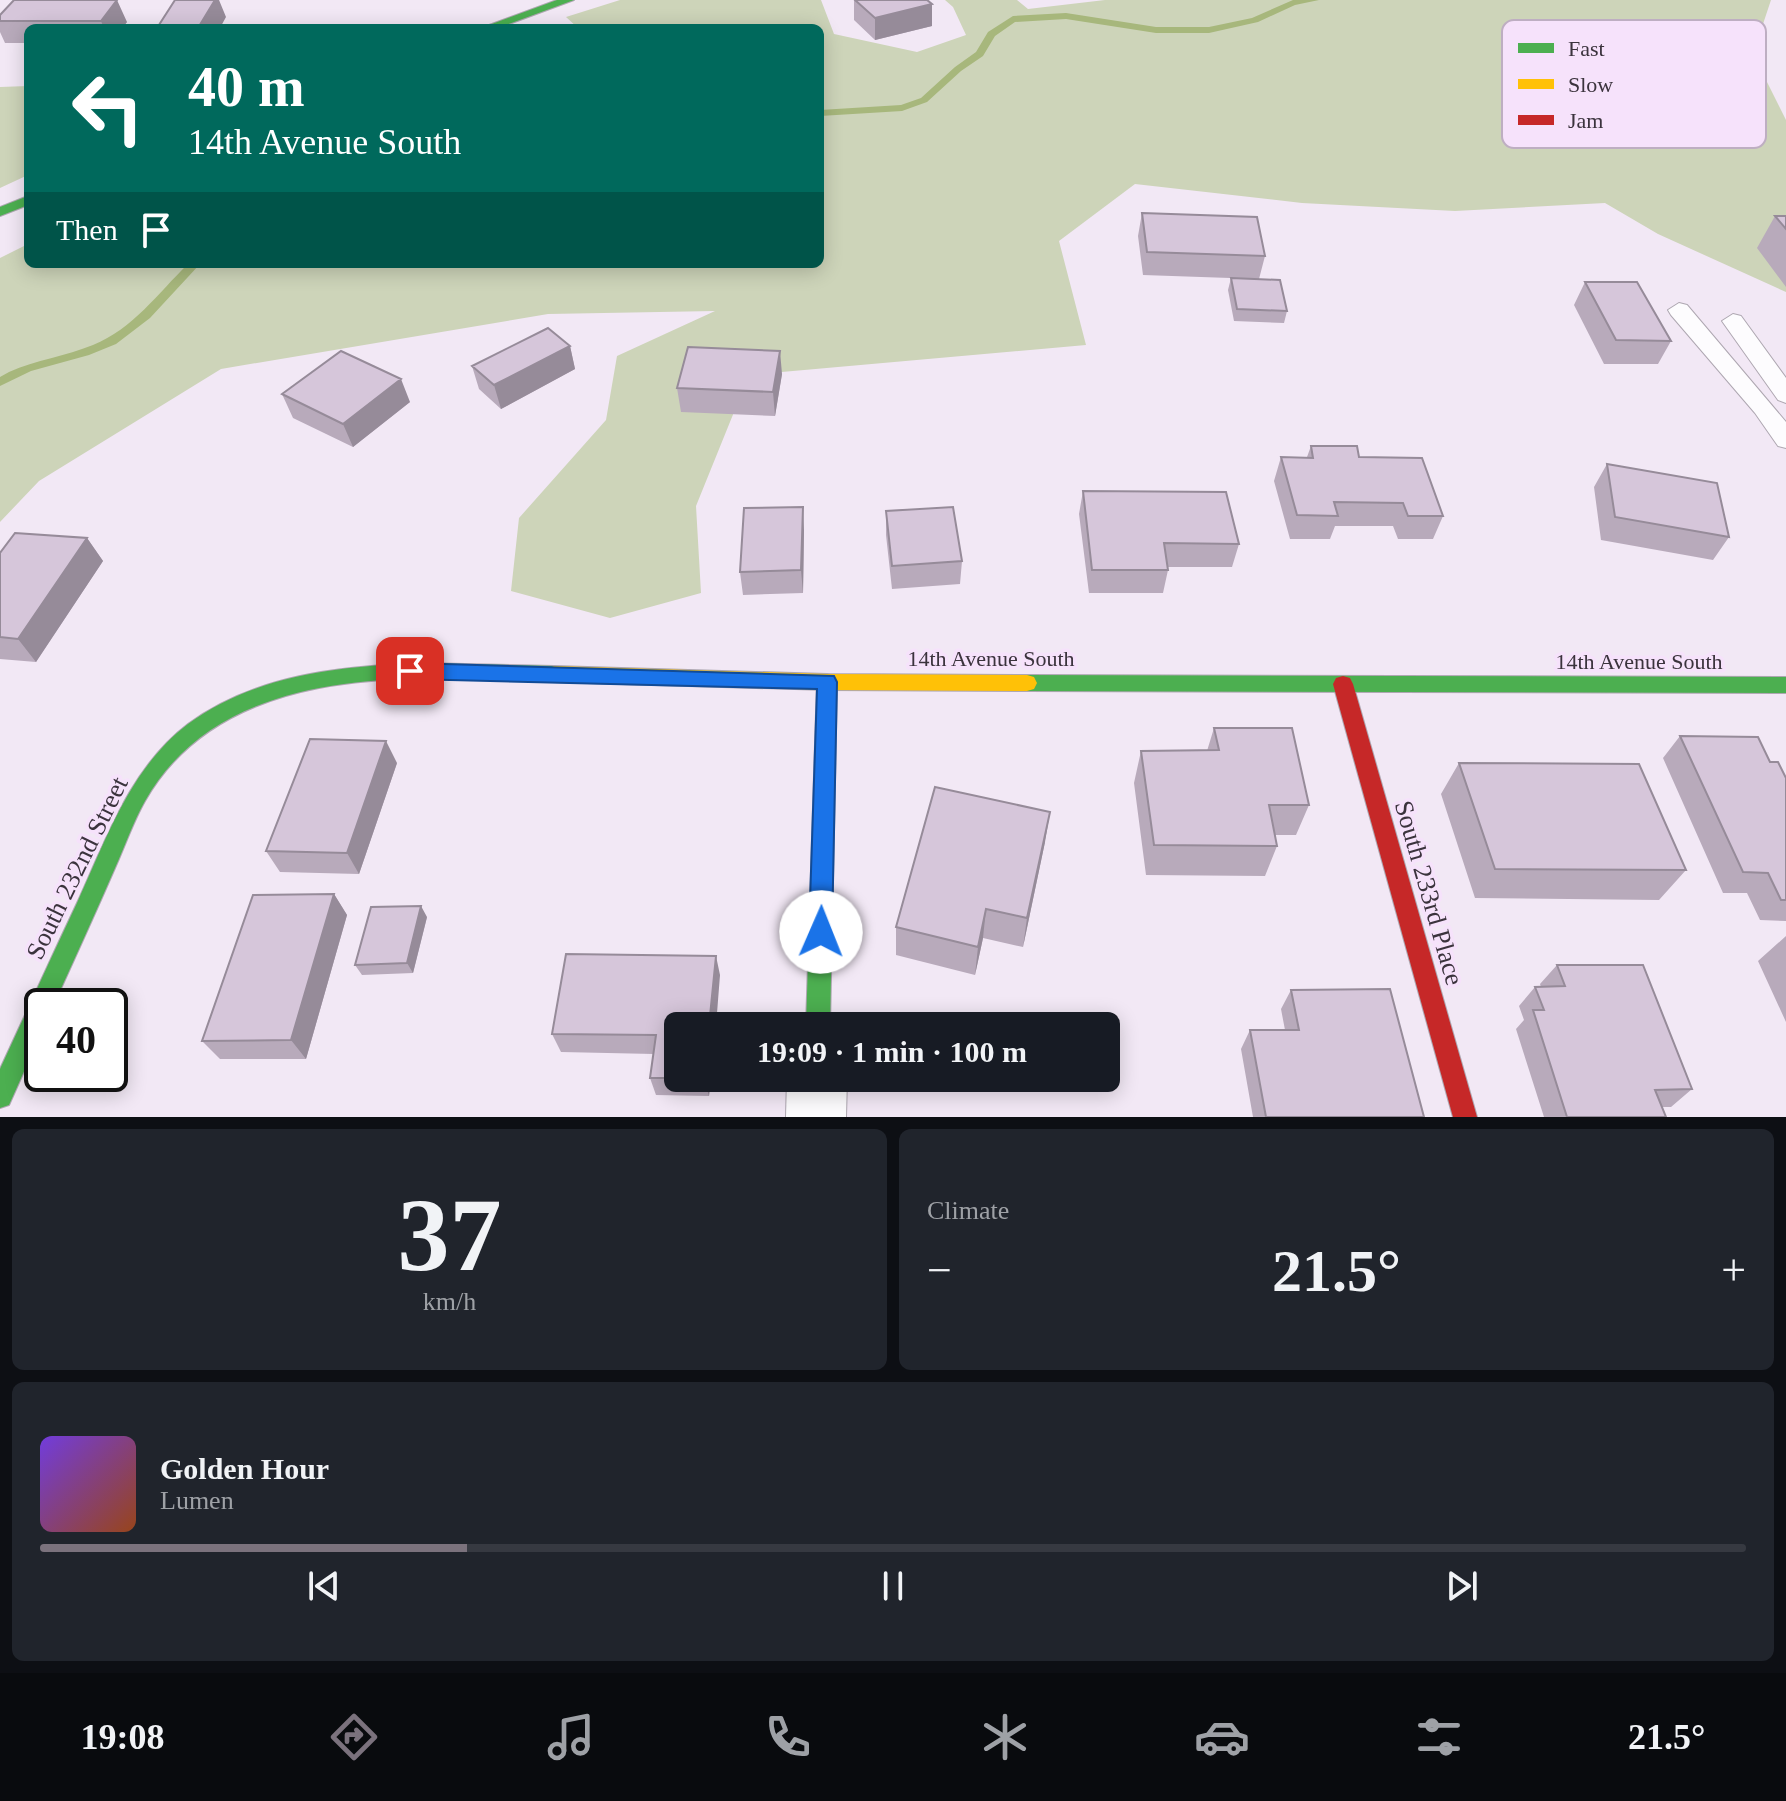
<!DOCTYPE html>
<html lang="en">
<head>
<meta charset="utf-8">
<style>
	body { margin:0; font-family:Georgia,serif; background:#20242c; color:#f1f3f6; height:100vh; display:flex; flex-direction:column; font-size:30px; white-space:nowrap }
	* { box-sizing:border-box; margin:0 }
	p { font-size:26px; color:#9ea1a6 }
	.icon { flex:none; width:44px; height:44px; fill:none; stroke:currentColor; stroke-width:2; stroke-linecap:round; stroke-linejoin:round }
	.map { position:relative; height:1117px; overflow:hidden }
	.sheet { display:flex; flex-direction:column; gap:12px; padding:12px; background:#0d0f14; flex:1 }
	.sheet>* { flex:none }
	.banner { position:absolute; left:24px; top:24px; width:800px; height:244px; border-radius:12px; box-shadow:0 4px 20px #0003; background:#00695c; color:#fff; overflow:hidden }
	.speed { position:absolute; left:24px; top:988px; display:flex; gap:16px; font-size:40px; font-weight:700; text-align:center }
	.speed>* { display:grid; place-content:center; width:104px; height:104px; border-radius:50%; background:#171b24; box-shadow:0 4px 20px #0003; line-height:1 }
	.speed .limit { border:4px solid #111; border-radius:12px; background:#fff; color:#111 }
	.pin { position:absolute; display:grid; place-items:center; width:68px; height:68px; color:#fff; margin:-34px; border-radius:16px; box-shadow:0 4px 12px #0006 }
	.me { position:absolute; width:88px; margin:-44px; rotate:1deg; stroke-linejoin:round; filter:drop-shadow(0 0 6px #0008) }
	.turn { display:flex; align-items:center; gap:28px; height:168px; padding:0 32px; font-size:36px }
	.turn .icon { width:104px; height:104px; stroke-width:2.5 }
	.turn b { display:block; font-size:56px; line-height:68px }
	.then { display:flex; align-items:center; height:76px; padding:0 32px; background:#0003; gap:16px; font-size:30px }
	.big { font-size:60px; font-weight:700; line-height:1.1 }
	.sheet .tile { flex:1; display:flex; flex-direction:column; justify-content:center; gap:12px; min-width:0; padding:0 28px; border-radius:12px; background:#20242c }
	.sheet .dial { align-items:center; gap:0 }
	.dial b { font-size:104px; line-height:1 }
	.song { display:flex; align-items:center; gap:24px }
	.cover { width:96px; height:96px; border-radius:12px; background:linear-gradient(135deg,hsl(260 70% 55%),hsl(20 70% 35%)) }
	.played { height:8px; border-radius:4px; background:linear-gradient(90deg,#7b727d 25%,#363941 25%) }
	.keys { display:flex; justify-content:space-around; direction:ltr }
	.heat { display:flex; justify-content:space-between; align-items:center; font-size:44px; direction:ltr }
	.sheet .tiles { flex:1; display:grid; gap:12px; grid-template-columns:1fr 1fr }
	.tile:last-child { grid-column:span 2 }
	.trip { position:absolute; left:664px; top:1012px; width:456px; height:80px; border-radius:12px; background:#171b24; box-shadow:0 4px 20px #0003; font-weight:700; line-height:80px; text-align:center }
	.tab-bar { display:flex; height:128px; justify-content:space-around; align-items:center; background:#090b0e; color:#9ea1a6 }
	.tab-bar .icon { width:56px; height:56px }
	.tab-bar .active { color:#7b727d }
	.tab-bar b { font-size:36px; color:#f1f3f6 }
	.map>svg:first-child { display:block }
	.green { fill:#cdd4b9 }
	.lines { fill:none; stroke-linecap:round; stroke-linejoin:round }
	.stream { fill:#a7b77c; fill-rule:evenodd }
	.lane-casing { stroke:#aea7b1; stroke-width:2 }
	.street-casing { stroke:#aea7b1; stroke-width:2 }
	.fast-casing { stroke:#aea7b1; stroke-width:2 }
	.slow-casing { stroke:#aea7b1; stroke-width:2 }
	.jam-casing { stroke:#aea7b1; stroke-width:2 }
	.lane { fill:#fdfcfe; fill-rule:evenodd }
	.street { fill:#fdfcfe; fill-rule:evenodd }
	.fast { fill:#4caf50; fill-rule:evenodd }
	.slow { fill:#ffc107; fill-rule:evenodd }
	.jam { fill:#c62828; fill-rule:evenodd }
	.wall { fill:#b8aabb }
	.shaded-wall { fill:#968b99 }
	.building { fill:#d6c6da; stroke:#968b99; stroke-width:2 }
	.route { fill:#1a73e8; stroke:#114b97; stroke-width:2 }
	.labels { text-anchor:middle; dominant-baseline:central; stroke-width:7; stroke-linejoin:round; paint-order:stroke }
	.street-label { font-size:22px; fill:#3b333d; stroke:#f6e2fb }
	.near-street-label { font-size:26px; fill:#3b333d; stroke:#f6e2fb }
	.key { fill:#f6e2fb; stroke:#beaec2; stroke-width:2 }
	.key-label { font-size:22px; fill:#3b333d }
</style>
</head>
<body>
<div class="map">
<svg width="1786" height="1117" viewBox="0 0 1786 1117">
	<rect width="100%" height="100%" fill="#f2e8f5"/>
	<path class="green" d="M620,0H821L834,34L917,52L966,35L953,7L945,0H1017L1028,9L1105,0H1771L1761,30L1767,82L1786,120V292L1658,234L1605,203L1455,211L1302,203L1135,184L1059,241L1086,345L749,375L696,506L701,593L610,618L511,591L519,518L606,420L617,356L715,311L548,314L221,369L39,481L0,522V258L28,244V264H820V28H578L566,17Z
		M28,86V175L0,188V87Z"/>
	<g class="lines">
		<path class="stream" d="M1293,0H1319L1295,5L1258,22L1209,33H1156L1066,19L1015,22L995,36L983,56L961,71L927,102L902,111L820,116V110L901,105L921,98L955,67L976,52L988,32L1013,16L1066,13L1156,27H1209L1252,18Z
			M188,264H200L150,318L116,344L89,355L31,371L0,386V377L9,372C36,360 66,356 93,345C133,329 158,293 188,264Z"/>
		<defs>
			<path id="lane" d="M1679,303L1687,305L1786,422V448L1778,446L1755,413L1671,315L1668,310Z
				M1733,314L1741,316L1786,378V403L1778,400L1722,321Z"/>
			<path id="street" d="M787,1078H847L846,1117H786Z"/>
			<path id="fast" d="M557,0H574L498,28H481Z
				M28,196V205L0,216V207Z
				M420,663L554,666L561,669L564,674L561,679L554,682C417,676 225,660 145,801C133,822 125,846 115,868C95,914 74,960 53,1006H42V1031L9,1105L0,1108V1069C26,1013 51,958 77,903C106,840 130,768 188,724C254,675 341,666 420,663Z
				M827,674L834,676L837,682L830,1026H806L817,682L820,676Z
				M1027,675L1786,677V693L1027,691L1020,689L1017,683L1020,677Z"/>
			<path id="slow" d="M554,666L827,674L1027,675L1034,677L1037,683L1034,689L1027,691L827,690L554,682L547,679L544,674L547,669Z"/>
			<path id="jam" d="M1343,676L1350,678L1353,684L1477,1117H1453L1333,684L1336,678Z"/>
		</defs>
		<use href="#lane" class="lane-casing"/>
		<use href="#street" class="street-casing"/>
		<use href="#fast" class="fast-casing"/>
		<use href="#slow" class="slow-casing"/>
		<use href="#jam" class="jam-casing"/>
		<use href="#lane" class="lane"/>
		<use href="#street" class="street"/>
		<use href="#fast" class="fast"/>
		<use href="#slow" class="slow"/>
		<use href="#jam" class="jam"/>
	</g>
	<path class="wall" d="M854,0H927L932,4V26L875,40L854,20Z
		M0,15L127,22L122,28H28V43H5L0,32Z
		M1142,213L1265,256L1259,279L1143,275L1138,236Z
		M1775,216H1786V287L1757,248Z
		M1231,278L1287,311L1284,323L1234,321L1228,290Z
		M1585,282L1671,341L1658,364H1604L1574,305Z
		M570,346L575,369L501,409L479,389L472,366Z
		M782,374L775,416L681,412L677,388Z
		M282,394L410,402L353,447L293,418Z
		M1311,446L1359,457L1443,516L1433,539H1398L1393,526H1335L1330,539H1290L1274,481L1281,457H1307Z
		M1607,464L1729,537L1713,560L1601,540L1594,487Z
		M1083,491L1239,544L1232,567H1167L1168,570L1163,593H1089L1079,514Z
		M886,511L962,561L960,584L892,589L886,535Z
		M804,530L803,593L743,595L740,572Z
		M87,538L103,561L36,662L0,659V553Z
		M1214,728L1309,805L1296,835H1275L1277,846L1265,876L1146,875L1134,783L1141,751H1207Z
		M1680,736L1770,762L1786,778V921L1760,920L1747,893H1723L1663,758Z
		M397,763L359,874L280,872L266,851Z
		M1459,763L1686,870L1659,900L1475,898L1441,794Z
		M1045,842L1023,947L983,938L975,975L896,955V927Z
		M334,894L347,915L306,1059H220L202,1041Z
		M427,917L413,973L362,975L355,965Z
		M1786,936V1022L1758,961Z
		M1557,965L1692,1089L1671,1107H1662L1666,1117H1544L1516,1029L1524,1020L1519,1006L1535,987H1541L1540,984Z
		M720,975L678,1078H711L709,1096L656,1095L650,1078L654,1054L561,1052L552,1034Z
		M1291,990L1424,1117H1253L1241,1049L1250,1030H1285L1281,1009Z"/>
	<path class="shaded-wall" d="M117,0L127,22L122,28H104L101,21Z
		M215,0H219L226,17L220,28H198Z
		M932,4V26L875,40V18Z
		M570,346L575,369L501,409L494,385Z
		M780,351L782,374L775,416L773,392Z
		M401,379L410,402L353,447L343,424Z
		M803,507L804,530L803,593L801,570Z
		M87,538L103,561L36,662L18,639Z
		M386,741L397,763L359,874L347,853Z
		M1050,812L1045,842L1023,947L1027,918Z
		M334,894L347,915L306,1059L291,1040Z
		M421,906L427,917L413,973L407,963Z
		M986,909L983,938L975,975L978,947Z
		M716,956L720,975L716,1026H709Z
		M704,1078H711L709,1096Z"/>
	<path class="building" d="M14,0H117L101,21H0V15Z
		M175,0H215L198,28H157Z
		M855,0H927L932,4L875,18Z
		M1142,213L1257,217L1265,256L1147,252Z
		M1775,216H1786V229Z
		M1231,278L1280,280L1287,311L1237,309Z
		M1585,282H1637L1671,341L1616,340Z
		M548,328L570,346L494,385L472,366Z
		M688,347L780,351L773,392L677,388Z
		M341,351L401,379L343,424L282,394Z
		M1311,446H1357L1359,457L1422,458L1443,516H1408L1403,503L1334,502L1338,516L1297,515L1281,457L1313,458Z
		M1607,464L1717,483L1729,537L1615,517Z
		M1083,491L1226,492L1239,544L1164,543L1168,570H1092Z
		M803,507L801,570L740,572L744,508Z
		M953,507L962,561L892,566L886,511Z
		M15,533L87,538L18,639L0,637V553Z
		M1214,728H1292L1309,805H1269L1277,846L1154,845L1141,751L1219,750Z
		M1680,736L1758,737L1770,762H1778L1786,778V900H1781L1768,873L1743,872Z
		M310,739L386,741L347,853L266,851Z
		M1459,763L1639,764L1686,870L1495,869Z
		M935,787L1050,812L1027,918L986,909L978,947L896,927Z
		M334,894L291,1040L202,1041L253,895Z
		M421,906L407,963L355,965L371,907Z
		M566,954L716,956L709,1026H678V1078H650L656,1035L552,1034Z
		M1557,965H1643L1692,1089L1655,1090L1666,1117H1567L1533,1010H1544L1535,987L1565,986Z
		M1390,989L1424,1117H1266L1250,1030H1299L1291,990Z"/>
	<path class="route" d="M410,663L834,676L837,682L832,932L829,940L821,943L813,940L809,932L817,689L410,679L403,677L400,671L403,666Z"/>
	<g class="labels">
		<g class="street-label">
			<text x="991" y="658">14th Avenue South</text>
			<text x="1639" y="661">14th Avenue South</text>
		</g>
		<g class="near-street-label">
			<text transform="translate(77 868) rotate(-64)">South 232nd Street</text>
			<text transform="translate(1429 893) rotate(74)">South 233rd Place</text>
		</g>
	</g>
	<rect x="1502" y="20" width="264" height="128" rx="12" class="key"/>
	<rect x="1518" y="43" width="36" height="10" fill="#4caf50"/>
	<rect x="1518" y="79" width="36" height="10" fill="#ffc107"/>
	<rect x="1518" y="115" width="36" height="10" fill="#c62828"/>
	<g class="key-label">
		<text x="1568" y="56">Fast</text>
		<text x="1568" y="92">Slow</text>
		<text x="1568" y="128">Jam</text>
	</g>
</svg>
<div class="speed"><div class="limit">40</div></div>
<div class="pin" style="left:410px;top:671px;background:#d93025"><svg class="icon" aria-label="arrive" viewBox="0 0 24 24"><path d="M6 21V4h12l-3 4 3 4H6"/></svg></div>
<svg class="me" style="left:821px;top:932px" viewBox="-20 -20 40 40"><circle r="19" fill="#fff"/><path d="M0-13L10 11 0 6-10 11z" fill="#1a73e8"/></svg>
<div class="trip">19:09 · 1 min · 100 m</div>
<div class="banner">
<div class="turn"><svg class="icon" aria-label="left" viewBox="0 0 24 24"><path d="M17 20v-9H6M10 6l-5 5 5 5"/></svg><div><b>40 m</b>14th Avenue South</div></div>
<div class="then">Then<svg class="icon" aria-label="arrive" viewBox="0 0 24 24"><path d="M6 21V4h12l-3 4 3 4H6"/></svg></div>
</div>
</div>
<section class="sheet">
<div class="tiles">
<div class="tile dial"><b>37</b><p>km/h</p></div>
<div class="tile"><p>Climate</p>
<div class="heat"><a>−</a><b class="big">21.5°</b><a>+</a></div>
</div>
<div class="tile">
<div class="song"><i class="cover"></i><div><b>Golden Hour</b><p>Lumen</p></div></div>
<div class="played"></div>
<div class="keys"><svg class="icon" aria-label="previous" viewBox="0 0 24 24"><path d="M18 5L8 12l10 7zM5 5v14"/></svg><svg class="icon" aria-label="pause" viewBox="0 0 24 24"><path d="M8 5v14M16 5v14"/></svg><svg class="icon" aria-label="next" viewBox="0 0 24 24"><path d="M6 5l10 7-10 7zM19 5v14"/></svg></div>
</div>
</div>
</section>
<nav class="tab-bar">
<b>19:08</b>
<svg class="icon active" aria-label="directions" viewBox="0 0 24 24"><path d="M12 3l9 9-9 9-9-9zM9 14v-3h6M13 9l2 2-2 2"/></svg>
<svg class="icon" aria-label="music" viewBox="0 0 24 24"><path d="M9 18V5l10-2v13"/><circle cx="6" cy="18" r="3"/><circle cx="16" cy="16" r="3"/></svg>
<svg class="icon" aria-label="phone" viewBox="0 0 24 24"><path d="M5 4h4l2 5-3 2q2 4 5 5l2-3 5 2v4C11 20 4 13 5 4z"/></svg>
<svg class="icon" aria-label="climate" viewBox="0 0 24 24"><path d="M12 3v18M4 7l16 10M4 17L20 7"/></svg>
<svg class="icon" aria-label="car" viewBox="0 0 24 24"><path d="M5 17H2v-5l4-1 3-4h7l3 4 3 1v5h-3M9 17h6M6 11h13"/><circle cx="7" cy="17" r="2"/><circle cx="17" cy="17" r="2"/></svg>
<svg class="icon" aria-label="filters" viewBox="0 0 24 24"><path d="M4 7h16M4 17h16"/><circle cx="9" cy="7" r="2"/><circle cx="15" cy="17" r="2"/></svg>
<b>21.5°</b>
</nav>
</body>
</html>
